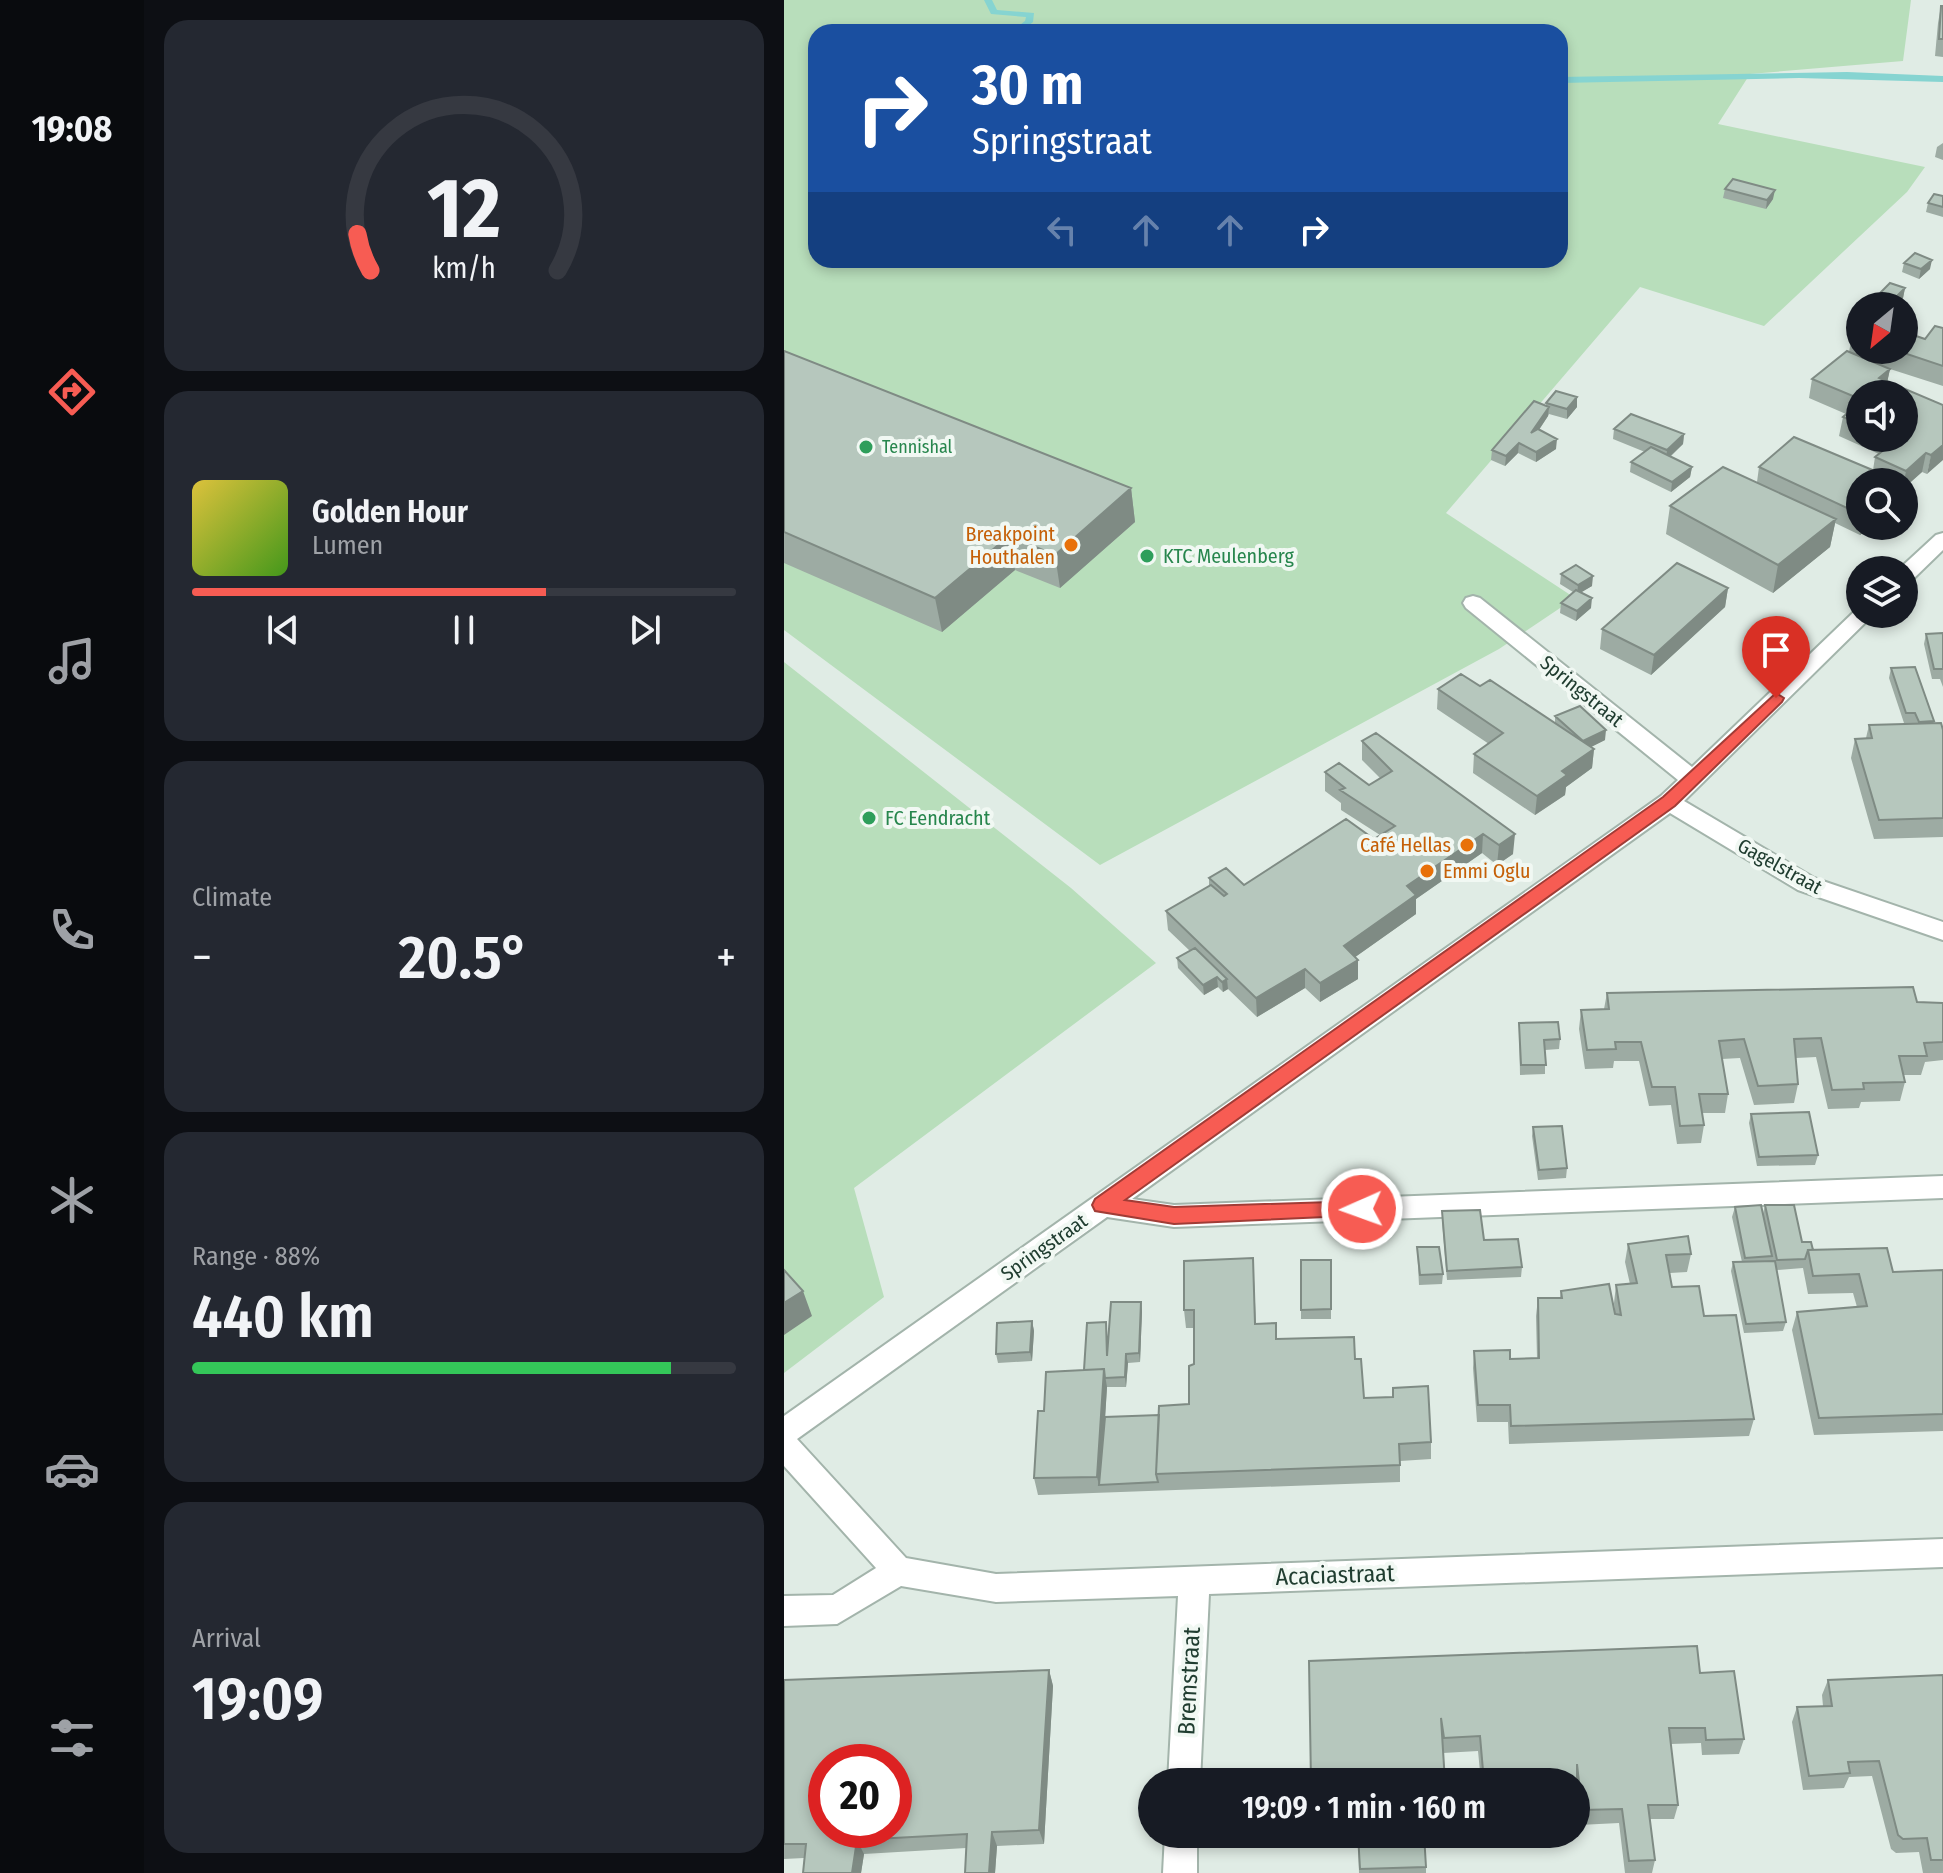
<!DOCTYPE html>
<html lang="en">
<head>
<meta charset="utf-8">
<style>
	body { margin:0; font-family:"Fira Sans Condensed",sans-serif; background:#242831; color:#f1f3f6; height:100vh; display:flex; flex-direction:column; font-size:30px; white-space:nowrap }
	* { box-sizing:border-box; margin:0 }
	p { font-size:26px; color:#9ea1a6 }
	.icon { flex:none; width:44px; height:44px; fill:none; stroke:currentColor; stroke-width:2; stroke-linecap:round; stroke-linejoin:round }
	.map { position:relative; flex:1; overflow:hidden }
	.side { display:flex; flex-direction:column; gap:20px; padding:20px; background:#0d0f14; width:640px }
	.side>* { flex:none }
	.banner { position:absolute; left:24px; top:24px; width:760px; height:244px; border-radius:24px; box-shadow:0 4px 12px #0003; background:#1a4fa0; color:#fff; overflow:hidden }
	.needle { width:52px; rotate:209deg }
	.buttons { position:absolute; left:1062px; top:292px; display:grid; gap:16px }
	.buttons a { display:grid; place-items:center; width:72px; height:72px; border-radius:50%; background:#171b24; box-shadow:0 4px 12px #0003; font-size:40px }
	.speed { position:absolute; left:24px; top:1744px; display:flex; gap:16px; font-size:40px; font-weight:700; text-align:center }
	.speed>* { display:grid; place-content:center; width:104px; height:104px; border-radius:50%; background:#171b24; box-shadow:0 4px 12px #0003; line-height:1 }
	.speed .limit { border:12px solid #d22; background:#fff; color:#111 }
	.pin { position:absolute; display:grid; place-items:center; width:68px; height:68px; color:#fff; margin:-82px -34px; border-radius:50% 50% 50% 0; rotate:-45deg; box-shadow:0 0 8px #0007 }
	.pin .icon { rotate:45deg }
	.me { position:absolute; width:88px; margin:-44px; rotate:268deg; stroke-linejoin:round; filter:drop-shadow(0 0 6px #0008) }
	.turn { display:flex; align-items:center; gap:28px; height:168px; padding:0 32px; font-size:36px }
	.turn .icon { width:104px; height:104px; stroke-width:2.5 }
	.turn b { display:block; font-size:56px; line-height:68px }
	.lanes { display:flex; align-items:center; height:76px; padding:0 32px; background:#0003; justify-content:center; gap:40px; direction:ltr }
	.lanes .off { opacity:.35 }
	.big { font-size:60px; font-weight:600; line-height:1.1 }
	.side .widget { flex:1; display:flex; flex-direction:column; justify-content:center; gap:12px; min-width:0; padding:0 28px; border-radius:24px; background:#242831 }
	.side .dial { align-items:center; gap:0 }
	.dial svg { height:208px; overflow:visible; fill:none; stroke:#363941; stroke-width:7; stroke-linecap:round; text-anchor:middle }
	.dial text { fill:#f1f3f6; stroke:none }
	.song { display:flex; align-items:center; gap:24px }
	.cover { width:96px; height:96px; border-radius:12px; background:linear-gradient(135deg,hsl(50 70% 55%),hsl(100 70% 35%)) }
	.played { height:8px; border-radius:4px; background:linear-gradient(90deg,#f75c53 65%,#363941 65%) }
	.keys { display:flex; justify-content:space-around; direction:ltr }
	.heat { display:flex; justify-content:space-between; align-items:center; font-size:44px; direction:ltr }
	.charge { height:12px; border-radius:6px; background:linear-gradient(90deg,#34c759 88%,#363941 0) }
	.trip { position:absolute; left:354px; top:1768px; width:452px; height:80px; border-radius:40px; background:#171b24; box-shadow:0 4px 12px #0003; font-weight:600; line-height:80px; text-align:center }
	main { display:flex; flex:1; min-height:0 }
	.tabs { display:flex; flex-direction:column; width:144px; justify-content:space-around; align-items:center; background:#090b0e; color:#9ea1a6 }
	.tabs .icon { width:56px; height:56px }
	.tabs .selected { color:#f75c53 }
	.tabs b { font-size:36px; color:#f1f3f6 }
	.map>svg:first-child { display:block }
	.green { fill:#b8debb; fill-rule:evenodd }
	.lines { fill:none; stroke-linecap:round; stroke-linejoin:round }
	.stream { fill:#86d4d1; fill-rule:evenodd }
	.minor-casing { stroke:#a3b4ab; stroke-width:4 }
	.minor { fill:#fff; fill-rule:evenodd }
	.wall { fill:#9daba3; fill-rule:evenodd }
	.shaded-wall { fill:#7f8b84 }
	.building { fill:#b6c7bd; stroke:#7f8b84; stroke-width:2; fill-rule:evenodd }
	.route { fill:#f75c53; stroke:#a13c36; stroke-width:2 }
	.leisure-dot { fill:#2e9e5b; stroke:#f1f8f3; stroke-width:3 }
	.food-dot { fill:#e8710a; stroke:#f1f8f3; stroke-width:3 }
	.labels { text-anchor:middle; dominant-baseline:central; stroke-width:8; stroke-linejoin:round; paint-order:stroke }
	.far-leisure-label { font-size:18px; fill:#27864d; stroke:#f1f8f3; text-anchor:start }
	.food-label { font-size:20px; fill:#c56008; stroke:#f1f8f3; text-anchor:end }
	.leisure-label { font-size:20px; fill:#27864d; stroke:#f1f8f3; text-anchor:start }
	.street-label { font-size:20px; fill:#203d30; stroke:#f1f8f3 }
	.near-street-label { font-size:24px; fill:#203d30; stroke:#f1f8f3 }
</style>
</head>
<body>
<main>
<nav class="tabs">
<b>19:08</b>
<svg class="icon selected" aria-label="directions" viewBox="0 0 24 24"><path d="M12 3l9 9-9 9-9-9zM9 14v-3h6M13 9l2 2-2 2"/></svg>
<svg class="icon" aria-label="music" viewBox="0 0 24 24"><path d="M9 18V5l10-2v13"/><circle cx="6" cy="18" r="3"/><circle cx="16" cy="16" r="3"/></svg>
<svg class="icon" aria-label="phone" viewBox="0 0 24 24"><path d="M5 4h4l2 5-3 2q2 4 5 5l2-3 5 2v4C11 20 4 13 5 4z"/></svg>
<svg class="icon" aria-label="climate" viewBox="0 0 24 24"><path d="M12 3v18M4 7l16 10M4 17L20 7"/></svg>
<svg class="icon" aria-label="car" viewBox="0 0 24 24"><path d="M5 17H2v-5l4-1 3-4h7l3 4 3 1v5h-3M9 17h6M6 11h13"/><circle cx="7" cy="17" r="2"/><circle cx="17" cy="17" r="2"/></svg>
<svg class="icon" aria-label="filters" viewBox="0 0 24 24"><path d="M4 7h16M4 17h16"/><circle cx="9" cy="7" r="2"/><circle cx="15" cy="17" r="2"/></svg>
</nav>
<section class="side">
<div class="widget dial"><svg viewBox="0 0 100 80">
<path d="M14 69A42 42 0 1 1 86 69"/>
<path d="M14 69A42 42 0 0 1 9 55" stroke="#f75c53"/>
<text x="50" y="56" font-size="32" font-weight="700">12</text>
<text x="50" y="72" font-size="11">km/h</text>
</svg></div>
<div class="widget">
<div class="song"><i class="cover"></i><div><b>Golden Hour</b><p>Lumen</p></div></div>
<div class="played"></div>
<div class="keys"><svg class="icon" aria-label="previous" viewBox="0 0 24 24"><path d="M18 5L8 12l10 7zM5 5v14"/></svg><svg class="icon" aria-label="pause" viewBox="0 0 24 24"><path d="M8 5v14M16 5v14"/></svg><svg class="icon" aria-label="next" viewBox="0 0 24 24"><path d="M6 5l10 7-10 7zM19 5v14"/></svg></div>
</div>
<div class="widget"><p>Climate</p>
<div class="heat"><a>−</a><b class="big">20.5°</b><a>+</a></div>
</div>
<div class="widget"><p>Range · 88%</p><b class="big">440 km</b><div class="charge"></div></div>
<div class="widget"><p>Arrival</p><b class="big">19:09</b></div>
</section>
<div class="map">
<svg width="1159" height="1873" viewBox="0 0 1159 1873">
	<rect width="100%" height="100%" fill="#e0ece5"/>
	<path class="green" d="M0,0H1127L1119,61L966,74L934,124L1141,167L1123,192L980,326L856,287L662,513L791,598L715,649L316,865L0,630ZM32,32H776V260H32Z
		M0,662L287,888L372,963L70,1188L100,1297L0,1373Z"/>
	<g class="lines">
		<path class="stream" d="M200,0H208L213,10L250,13L249,22L237,32H227L241,21L242,17L207,14Z
			M1063,72L1159,76V82L1015,78L776,83V77Z"/>
		<defs>
			<path id="minor" d="M1159,533V550L1127,581L1120,582V570H1114L1152,535Z
				M689,596L696,598L908,767L1073,609L1076,608V614H1090L900,801L1030,878L1159,922V940L1014,890L886,813L348,1199L390,1205L1159,1176V1198L390,1227L323,1217L13,1439L122,1558L212,1574L1159,1539V1567L425,1594L416,1782H384L394,1596L212,1602L117,1586L53,1624L0,1626V1596L49,1595L92,1568L0,1466V1416L877,796L894,780L682,608L679,603L682,598Z
				M381,1834H413V1873H379Z"/>
		</defs>
		<use href="#minor" class="minor-casing"/>
		<use href="#minor" class="minor"/>
	</g>
	<path class="wall" d="M1157,6H1159V57L1151,56L1154,23Z
		M1159,143V160L1151,157L1153,147Z
		M941,189L989,199L982,209L939,198Z
		M1159,196V217L1142,212L1144,203Z
		M1120,263L1146,269L1135,279L1118,272Z
		M1121,288L1119,298L1111,306L1095,302L1097,292Z
		M1076,327V350H1120L1159,328V386L1106,369L1103,382L1159,405L1143,474L1138,472L1120,488V482H1076V526H1086L1076,535L1051,523L1046,547L989,593L882,534L886,506L973,482L975,467L1089,470L1091,457L1095,454L1055,436L1059,417L1062,414L1025,398L1028,379L1065,352L1068,336ZM1076,394L1120,438H1076Z
		M0,351L347,488L351,522L276,588L231,570L158,632L0,563Z
		M762,403L793,407L783,419L765,414L764,416L755,430L772,449L752,462L734,453L721,466L707,460L708,450L762,405Z
		M830,429L900,434L899,444L886,457L908,467L906,477L887,492L846,472L847,462L861,452L829,439Z
		M777,574L808,586L796,592L807,608L792,621L776,613L777,603L789,592L776,584Z
		M944,588L941,607L867,675L816,649L818,629Z
		M1159,633V687L1156,679H1148L1140,644L1142,634Z
		M1107,668L1150,721L1149,724L1159,730V837L1090,839L1067,758L1071,739L1082,738L1085,725L1129,724V723H1120L1105,678Z
		M696,686L771,723V716L821,740L807,747L810,749L808,768L782,787L781,795L751,815L689,773L690,754L705,744L653,709L654,689Z
		M578,741L729,854L713,865L698,853L632,899V914L571,957L574,960V979L536,1002L521,988L473,1017L444,989L439,992L434,987L420,995L394,968L393,958L406,951L384,930L382,911L425,886V878L460,885L590,839L596,835L557,810V803L541,791V772L585,785L596,778L578,760Z
		M823,993L1159,1003V1060L1141,1062L1137,1075H1120L1121,1082L1116,1101L1077,1102L1075,1108L1044,1109L1032,1057L1012,1058L1014,1084L1010,1103L970,1105L956,1058L938,1059L944,1094L941,1113H918L920,1125L917,1143L893,1144L887,1105L865,1106L855,1061H830L829,1068L801,1069L795,1029L797,1010L820,1009Z
		M735,1023L776,1039L775,1049L761,1050V1074L736,1075Z
		M967,1114L1034,1155L1031,1165L973,1166L965,1123Z
		M749,1127L783,1168L782,1178L754,1180L748,1136Z
		M981,1205L1018,1242L1029,1250L1109,1272L1159,1270V1431L1030,1435L1008,1330L1013,1312L1073,1307L1069,1293L1024,1294L1019,1268L993,1270L1002,1322L999,1331L960,1333L947,1271L949,1262H958L948,1217L951,1207L979,1214Z
		M658,1211L738,1267L737,1277L663,1280L658,1221Z
		M844,1244L907,1254L903,1272L886,1273L888,1287L920,1316L970,1419L965,1436L725,1444L724,1422H693L689,1368L690,1351L726,1359L753,1358L752,1316L754,1298H776L777,1291L831,1314L830,1303L832,1285L846,1284L841,1262Z
		M633,1247L659,1274L658,1284L635,1285Z
		M469,1258L472,1324L493,1339L571,1359L580,1398L647,1442V1459L616,1461V1482L254,1495L250,1478L260,1411L300,1370L322,1322L324,1345L357,1302L358,1311L356,1362L344,1363L342,1387H323L321,1417L375,1415L405,1404L410,1364V1328H402L400,1310Z
		M517,1260H547V1319H517Z
		M248,1321L250,1331L248,1361L214,1363L212,1354Z
		M525,1661L916,1673L960,1739L955,1754L918,1755L917,1743L887,1744L894,1805L890,1819H866L871,1860L868,1873H841L835,1823L795,1825L792,1782H697L694,1751L659,1753Z
		M265,1670L269,1686L260,1844L213,1846L211,1873H181L182,1848L80,1854L77,1873H19L20,1858L0,1859V1680Z
		M1159,1675V1873H1139L1135,1852L1112,1853L1107,1849L1088,1776L1065,1777L1060,1788L1019,1790L1008,1722L1013,1707L1039,1706L1038,1695L1044,1680Z
		M574,1834L642,1867V1873H575Z"/>
	<path class="shaded-wall" d="M991,190L989,199L982,209L983,200Z
		M1148,260L1146,269L1135,279L1137,269Z
		M1121,288L1119,298L1110,306L1112,297Z
		M1106,369L1102,388L1095,378Z
		M793,397V407L783,419V409Z
		M765,407L764,416L746,443L747,433Z
		M900,434L899,444L882,460L883,450Z
		M773,439L772,449L752,462V452Z
		M735,443L734,453L721,466L722,456Z
		M1159,445V460L1143,474L1147,455Z
		M1142,453L1138,472L1120,488V482L1122,471Z
		M908,467L906,477L887,492L888,482Z
		M347,488L351,522L276,588L271,555Z
		M1052,519L1046,547L989,593L994,565Z
		M1078,526H1086L1076,535Z
		M225,536L231,570L158,632L151,598Z
		M809,576L808,586L793,595L794,585Z
		M944,588L941,607L867,675L870,655Z
		M808,598L807,608L792,621L793,611Z
		M822,730L821,740L797,752L798,742Z
		M810,749L808,768L782,787L781,795L751,815L753,796L778,771Z
		M699,834L698,853L632,899V914L560,965V946L623,886Z
		M731,834L729,854L713,865L715,845Z
		M574,960V979L536,1002V983Z
		M521,969V988L473,1017L472,998Z
		M433,977L434,987L420,995L419,985Z
		M443,979L444,989L439,992L438,982Z
		M19,1291L28,1316L0,1335V1303Z
		M357,1302L358,1311L356,1362L355,1353Z
		M248,1321L250,1331L248,1361L246,1352Z
		M342,1354L344,1363L342,1387L341,1377Z
		M320,1369L323,1387L317,1485H315L313,1477Z
		M265,1670L269,1686L260,1844L255,1830Z
		M208,1832L213,1846L211,1873H205Z
		M73,1840L80,1854L77,1873H68Z"/>
	<path class="building" d="M1157,6H1159V39H1155Z
		M949,179L991,190L983,200L941,189Z
		M1150,194L1159,196V207L1144,203Z
		M1131,253L1148,260L1137,269L1120,263Z
		M1106,283L1121,288L1112,297L1097,292Z
		M1151,326L1159,328V366L1111,350H1120V332L1141,339Z
		M1076,327V339L1068,336Z
		M0,351L347,488L271,555L225,536L151,598L0,532Z
		M1063,351L1106,369L1095,378L1159,405V445L1147,455L1142,453L1122,471L1091,457L1112,440L1107,438H1120V394H1076V399L1028,379Z
		M772,391L793,397L783,409L762,403Z
		M750,401L765,407L747,433L754,429L773,439L752,452L735,443L722,456L708,450Z
		M1076,402V424L1059,417Z
		M847,414L900,434L883,450L830,429Z
		M1010,437L1117,482H1076V514L975,467Z
		M867,447L908,467L888,482L847,462Z
		M939,467L1052,519L994,565L886,506Z
		M893,563L944,588L870,655L818,629Z
		M792,565L809,576L794,585L777,574Z
		M792,590L808,598L793,611L777,603Z
		M1159,633V669H1150L1142,634Z
		M1131,667L1150,721L1135,722L1131,713H1122L1107,668Z
		M677,674L696,686L706,680L810,749L778,771L783,775L753,796L690,754L719,733L654,689Z
		M796,706L822,730L799,741L771,716Z
		M1157,723L1159,730V818L1095,820L1071,739L1088,738L1085,725Z
		M592,733L731,834L715,845L699,834L623,886L632,895L560,946L574,960L536,983L521,969L472,998L382,911L427,885L440,896L443,894L425,878L442,868L460,885L562,819L590,839L611,826L556,790L561,788L541,772L555,763L585,785L608,771L578,741Z
		M411,948L443,979L438,982L433,977L419,985L393,958Z
		M1129,987L1133,1002L1159,1003V1042L1140,1043L1143,1056H1115L1121,1082L1079,1083L1080,1089L1048,1090L1037,1038L1010,1039L1014,1084L974,1086L960,1039L935,1041L944,1094H915L920,1125L896,1126L891,1087H868L857,1042H831L832,1049L803,1050L797,1010L825,1009L823,993Z
		M774,1022L776,1039L760,1040L762,1065H737L735,1023Z
		M1025,1112L1034,1155L975,1157L967,1114Z
		M778,1126L783,1168L755,1170L749,1127Z
		M977,1205L988,1256L961,1258L951,1207Z
		M981,1205H1010L1018,1242H1027L1029,1250H1024L1021,1259L993,1260Z
		M696,1210L700,1240L734,1239L738,1267L663,1271L658,1211Z
		M904,1236L907,1254L882,1255L888,1287L915,1286L920,1316L952,1315L970,1419L727,1426L726,1405H694L690,1351L726,1350V1359L755,1358L754,1298H778L777,1291L825,1284L831,1314L837,1315L832,1285L853,1283L844,1244Z
		M633,1247H655L659,1274L636,1275Z
		M1103,1248L1109,1272L1159,1270V1414L1035,1418L1013,1312L1083,1306L1075,1274L1029,1276L1024,1250Z
		M469,1258L471,1324L492,1323V1339L570,1337L571,1359H577L580,1398L609,1397V1388L644,1386L647,1442L615,1444L616,1465L372,1474L375,1406L405,1404V1366L410,1364V1310H400V1261Z
		M517,1260H547V1309L517,1310Z
		M991,1261L1002,1322L962,1324L949,1262Z
		M0,1270L19,1291L0,1303Z
		M327,1302H357L355,1353L342,1354L341,1377L321,1378L320,1369L300,1370L303,1323L322,1322L323,1356Z
		M248,1321L246,1352L212,1354L213,1323Z
		M320,1369L313,1477L250,1478L254,1411H260L262,1372Z
		M375,1415L372,1474L374,1482L315,1485L321,1417Z
		M913,1646L916,1673L950,1671L960,1739L922,1740L921,1728H885L894,1805H864L871,1860L845,1861L838,1809L798,1810L793,1764V1782H700L696,1736L660,1738L657,1718L661,1782H527L525,1661Z
		M265,1670L255,1830L208,1832L205,1873H181L183,1834L73,1840L68,1873H19L22,1844H0V1680ZM42,1762H110V1830H42Z
		M1159,1675V1860H1147L1143,1838L1119,1839L1114,1835L1095,1761L1064,1762L1066,1773L1025,1776L1013,1707L1048,1706L1044,1680Z
		M574,1834H640L642,1867L576,1869Z"/>
	<path class="route" d="M992,693L1000,698L998,702L891,806L341,1200L390,1207L578,1201L585,1203L588,1209L585,1215L390,1224L311,1211L308,1205L311,1199L879,797Z"/>
	<g class="leisure-dot">
		<circle cx="82" cy="447" r="8"/>
		<circle cx="363" cy="556" r="8"/>
		<circle cx="85" cy="818" r="8"/>
	</g>
	<g class="food-dot">
		<circle cx="287" cy="545" r="8"/>
		<circle cx="683" cy="845" r="8"/>
		<circle cx="643" cy="871" r="8"/>
	</g>
	<g class="labels">
		<g class="far-leisure-label">
			<text x="98" y="447">Tennishal</text>
		</g>
		<g class="food-label">
			<text x="271" y="534">Breakpoint<tspan x="271" dy="23">Houthalen</tspan></text>
			<text x="667" y="845">Café Hellas</text>
			<text x="659" y="871" text-anchor="start">Emmi Oglu</text>
		</g>
		<g class="leisure-label">
			<text x="379" y="556">KTC Meulenberg</text>
			<text x="101" y="818">FC Eendracht</text>
		</g>
		<g class="street-label">
			<text transform="translate(798 691) rotate(39)">Springstraat</text>
			<text transform="translate(996 866) rotate(29)">Gagelstraat</text>
			<text transform="translate(260 1247) rotate(-35)">Springstraat</text>
		</g>
		<g class="near-street-label">
			<text transform="translate(551 1575) rotate(-2)">Acaciastraat</text>
			<text transform="translate(405 1681) rotate(-87)">Bremstraat</text>
		</g>
	</g>
</svg>
<div class="buttons">
<a><svg class="needle" viewBox="-14 -14 28 28"><path d="M0-13l5 13h-10z" fill="#e53935"/><path d="M0 13l5-13h-10z" fill="#9ea1a6"/></svg></a>
<a><svg class="icon" aria-label="sound" viewBox="0 0 24 24"><path d="M4 9h4l5-4v14l-5-4H4zM17 9q2 3 0 6"/></svg></a>
<a><svg class="icon" aria-label="search" viewBox="0 0 24 24"><circle cx="10" cy="10" r="6"/><path d="M15 15l6 6"/></svg></a>
<a><svg class="icon" aria-label="layers" viewBox="0 0 24 24"><path d="M12 4l9 5-9 5-9-5zM3 14l9 5 9-5"/></svg></a>
</div>
<div class="speed"><div class="limit">20</div></div>
<div class="pin" style="left:992px;top:698px;background:#d93025"><svg class="icon" aria-label="arrive" viewBox="0 0 24 24"><path d="M6 21V4h12l-3 4 3 4H6"/></svg></div>
<svg class="me" style="left:578px;top:1209px" viewBox="-20 -20 40 40"><circle r="17" fill="#f75c53" stroke="#fff" stroke-width="3"/><path d="M0-11L8 9 0 5-8 9z" fill="#fff"/></svg>
<div class="trip">19:09 · 1 min · 160 m</div>
<div class="banner">
<div class="turn"><svg class="icon" aria-label="right" viewBox="0 0 24 24"><path d="M7 20v-9h11M14 6l5 5-5 5"/></svg><div><b>30 m</b>Springstraat</div></div>
<div class="lanes"><svg class="icon off" aria-label="left" viewBox="0 0 24 24"><path d="M17 20v-9H6M10 6l-5 5 5 5"/></svg><svg class="icon off" aria-label="ahead" viewBox="0 0 24 24"><path d="M12 20V5M6 11l6-6 6 6"/></svg><svg class="icon off" aria-label="ahead" viewBox="0 0 24 24"><path d="M12 20V5M6 11l6-6 6 6"/></svg><svg class="icon" aria-label="right" viewBox="0 0 24 24"><path d="M7 20v-9h11M14 6l5 5-5 5"/></svg></div>
</div>
</div>
</main>
</body>
</html>
